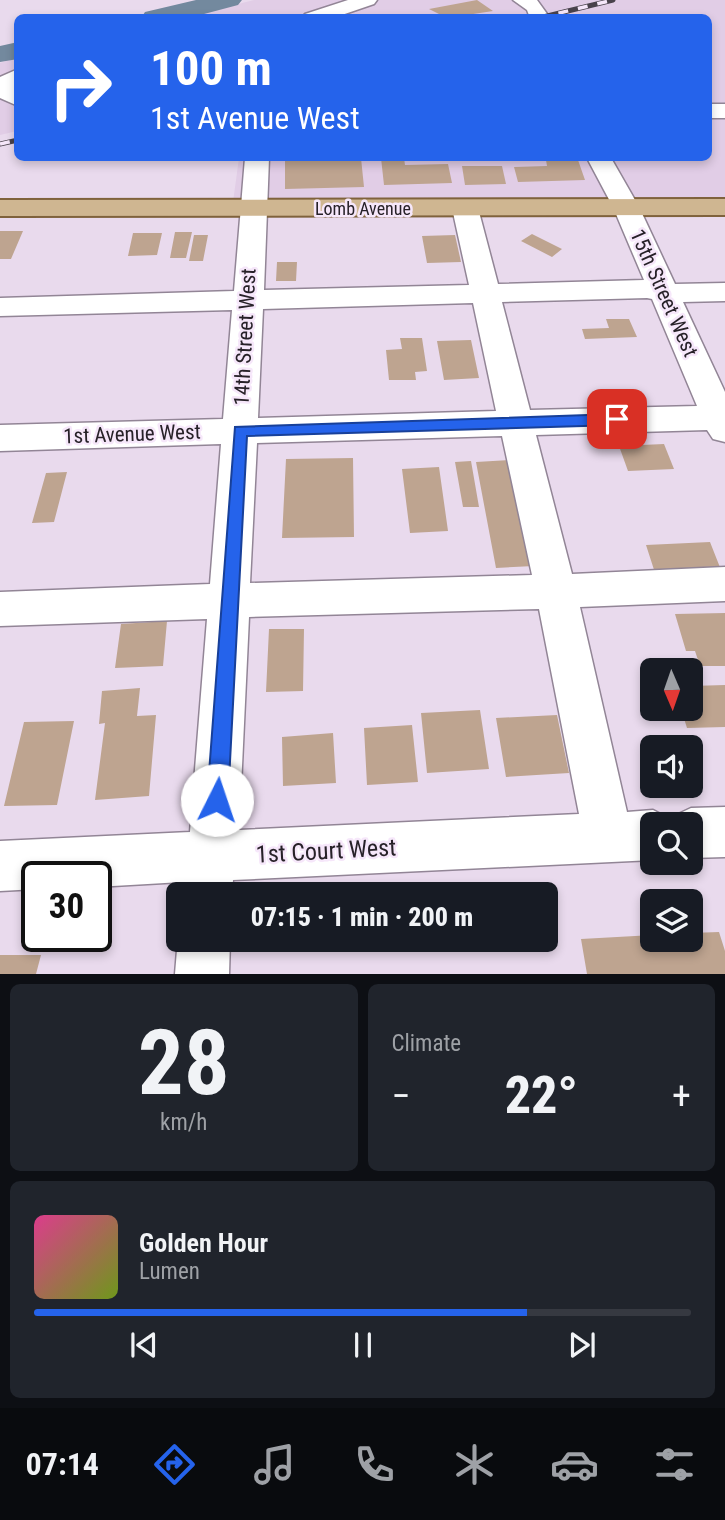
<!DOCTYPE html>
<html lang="en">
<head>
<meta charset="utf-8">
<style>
	body { margin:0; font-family:"Roboto Condensed",sans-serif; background:#20242c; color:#f1f3f6; height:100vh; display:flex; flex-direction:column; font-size:26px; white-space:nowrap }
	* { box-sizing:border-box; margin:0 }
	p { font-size:23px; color:#9ea1a6 }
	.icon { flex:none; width:38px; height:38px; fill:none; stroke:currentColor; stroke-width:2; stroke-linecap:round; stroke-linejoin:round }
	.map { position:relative; height:974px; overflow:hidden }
	.details { display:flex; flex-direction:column; gap:10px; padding:10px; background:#0d0f14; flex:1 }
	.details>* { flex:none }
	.top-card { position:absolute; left:14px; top:14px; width:698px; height:147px; border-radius:10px; box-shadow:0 4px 10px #0003; background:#2563eb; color:#fff; overflow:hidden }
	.needle { width:46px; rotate:178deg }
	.controls { position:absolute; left:640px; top:658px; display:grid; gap:14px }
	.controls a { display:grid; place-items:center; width:63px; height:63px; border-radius:10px; background:#171b24; box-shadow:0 4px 10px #0003; font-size:35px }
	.speed { position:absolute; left:21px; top:861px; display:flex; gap:14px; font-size:35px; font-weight:700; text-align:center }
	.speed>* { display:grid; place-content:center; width:91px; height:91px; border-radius:50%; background:#171b24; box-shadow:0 4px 10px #0003; line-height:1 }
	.speed .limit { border:4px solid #111; border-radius:10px; background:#fff; color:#111 }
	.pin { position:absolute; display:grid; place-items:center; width:60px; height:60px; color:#fff; margin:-30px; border-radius:14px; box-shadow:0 4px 10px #0006 }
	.me { position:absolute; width:77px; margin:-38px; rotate:4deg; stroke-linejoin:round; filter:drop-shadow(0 0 5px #0008) }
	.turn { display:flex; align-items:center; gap:24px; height:147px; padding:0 21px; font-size:32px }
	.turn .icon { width:91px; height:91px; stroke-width:2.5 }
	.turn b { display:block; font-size:49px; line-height:60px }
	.big { font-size:52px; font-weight:800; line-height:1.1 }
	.details .widget { flex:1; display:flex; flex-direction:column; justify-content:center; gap:10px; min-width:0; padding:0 24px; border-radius:10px; background:#20242c }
	.details .dial { align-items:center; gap:0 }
	.dial b { font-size:91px; line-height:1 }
	.song { display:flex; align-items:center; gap:21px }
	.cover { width:84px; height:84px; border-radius:10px; background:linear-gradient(135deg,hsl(330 70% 55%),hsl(80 70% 35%)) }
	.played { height:7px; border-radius:4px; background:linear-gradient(90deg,#2563eb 75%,#363941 75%) }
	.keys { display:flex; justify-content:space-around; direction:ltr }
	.heat { display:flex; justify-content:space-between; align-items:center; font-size:38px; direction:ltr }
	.details .tiles { flex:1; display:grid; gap:10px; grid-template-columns:1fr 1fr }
	.widget:last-child { grid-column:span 2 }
	.trip { position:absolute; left:166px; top:882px; width:392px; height:70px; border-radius:10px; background:#171b24; box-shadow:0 4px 10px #0003; font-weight:800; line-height:70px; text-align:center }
	.tab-bar { display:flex; height:112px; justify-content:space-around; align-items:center; background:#090b0e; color:#9ea1a6 }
	.tab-bar .icon { width:49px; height:49px }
	.tab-bar .current { color:#2563eb }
	.tab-bar b { font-size:32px; color:#f1f3f6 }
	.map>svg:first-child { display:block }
	.built { fill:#e1cde6 }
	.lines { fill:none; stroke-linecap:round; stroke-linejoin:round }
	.river { fill:#73899e; fill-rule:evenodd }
	.building { fill:#bea490 }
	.minor-casing { stroke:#928596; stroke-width:3 }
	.major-casing { stroke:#7f623c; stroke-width:4 }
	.minor { fill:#fff; fill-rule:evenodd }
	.major { fill:#cfb691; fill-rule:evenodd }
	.rail-casing { stroke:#49424b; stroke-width:5 }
	.rail { stroke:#f6e7fa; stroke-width:3.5; stroke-dasharray:10; stroke-linecap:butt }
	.route { fill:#2563eb; stroke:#184099; stroke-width:2 }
	.labels { text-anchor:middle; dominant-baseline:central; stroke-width:5; stroke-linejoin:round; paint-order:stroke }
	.far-street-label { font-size:18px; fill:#272128; stroke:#f6e7fa }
	.street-label { font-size:21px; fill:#272128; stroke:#f6e7fa }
	.near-street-label { font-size:24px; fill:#272128; stroke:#f6e7fa }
</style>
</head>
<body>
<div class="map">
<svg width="725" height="974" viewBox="0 0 725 974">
	<rect width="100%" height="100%" fill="#e9daed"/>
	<path class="built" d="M254,0H725V200L233,202L239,158H709V18H183Z
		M17,58V131L0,135V63Z"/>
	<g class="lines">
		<path class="river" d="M196,0H242L238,5L189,18H141L145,12Z
			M18,42V59L0,62V46Z"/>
	</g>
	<path class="building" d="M477,0L493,11L447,18L429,9Z
		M285,158H361L364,187L285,189Z
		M381,158H404L405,165L448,164L452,183L384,185Z
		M546,160H578L585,180L518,182L514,167L547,166Z
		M462,166H502L506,184L465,185Z
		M0,231H23L11,259H0Z
		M175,232H192L186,258H170Z
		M133,233H162L157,255L128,256Z
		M532,234L562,249L552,257L521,241Z
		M194,235H208L203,261H189Z
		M455,235L461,262L427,263L422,236Z
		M277,262H297L296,281H276Z
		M606,319H629L637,337L585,339L582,329L609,328Z
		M400,338H422L427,371L415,372L416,380H389L386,350L402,349Z
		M471,340L479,378L444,380L437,341Z
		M664,444L674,469L628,471L619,446Z
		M353,458L354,537L282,538L286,459Z
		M510,460L534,566L496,568L476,462Z
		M471,461L479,507H463L455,462Z
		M439,467L448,531L410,533L402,469Z
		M67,472L54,522L32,523L46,473Z
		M710,542L723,575L657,579L646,545Z
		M725,613V666H700L695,651H686L675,614Z
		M167,621L163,666L115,668L121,624Z
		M269,629H304L303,691L266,692Z
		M725,685V727L687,728L681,709H691V686Z
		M140,688L137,716L156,715L149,796L95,800L105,723L99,724L102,691Z
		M480,710L489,769L427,773L421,713Z
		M557,715L569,773L506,777L496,718Z
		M74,721L57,805L4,806L24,722Z
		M412,725L418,782L367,785L364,728Z
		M333,733L336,783L283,786L282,737Z
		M719,932L725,951V974H587L581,939L653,935V940H691V933Z
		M0,955H41L36,974H0Z"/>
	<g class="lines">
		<defs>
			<path id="minor" d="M348,0H377L374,4L333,18H302L305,14Z
				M513,0H537L550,18H530L527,10Z
				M18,69V106L0,98V77Z
				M709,104H725V118H709Z
				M245,158H269L264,290L469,285L452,208L456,202H474L478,208L498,284L644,280L613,207L587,158H611L639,207L675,284L725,283V301L683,302L725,392V442L713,439L707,430L536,435L572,574L725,567V601L580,607L627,812L653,810L672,820L674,816L691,808L725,807V857L691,858V824H653V860L233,880L232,894H180L182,882L96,887V877H37V889L0,891V841L190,832L207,619L0,626V592L210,584L221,444L0,451V425L223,419L232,310L0,316V298L234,291ZM647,298L652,299L697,406L530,410L502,302ZM473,303L496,411L258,418L263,309ZM502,436L532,575L250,583L257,443ZM539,609L579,814L239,830L249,617Z
				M178,938L230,940L229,974H175Z"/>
			<path id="major" d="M725,199V215L0,216V200Z"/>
		</defs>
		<use href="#minor" class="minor-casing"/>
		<use href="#major" class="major-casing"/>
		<use href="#minor" class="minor"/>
		<use href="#major" class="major"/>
		<defs>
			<path id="rail" d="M539,18L613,0
				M0,144L18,140"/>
		</defs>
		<use href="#rail" class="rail-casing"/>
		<use href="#rail" class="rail"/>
	</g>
	<path class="route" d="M617,414L625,419L617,425L247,436L228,800L225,808L217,811L210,808L207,800L235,427Z"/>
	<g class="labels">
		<g class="far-street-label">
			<text x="363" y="208">Lomb Avenue</text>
		</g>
		<g class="street-label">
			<text transform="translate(664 293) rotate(66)">15th Street West</text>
			<text transform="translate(245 337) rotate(-87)">14th Street West</text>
			<text transform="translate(132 434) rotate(-2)">1st Avenue West</text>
		</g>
		<g class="near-street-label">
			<text transform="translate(326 851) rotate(-3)">1st Court West</text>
		</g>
	</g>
</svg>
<div class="controls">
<a><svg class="needle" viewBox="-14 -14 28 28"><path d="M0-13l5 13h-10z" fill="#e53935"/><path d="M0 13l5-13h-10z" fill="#9ea1a6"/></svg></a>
<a><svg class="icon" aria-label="sound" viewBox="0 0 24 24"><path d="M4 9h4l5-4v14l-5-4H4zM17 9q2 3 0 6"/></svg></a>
<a><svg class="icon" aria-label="search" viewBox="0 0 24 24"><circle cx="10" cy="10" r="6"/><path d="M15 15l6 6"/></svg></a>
<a><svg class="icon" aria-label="layers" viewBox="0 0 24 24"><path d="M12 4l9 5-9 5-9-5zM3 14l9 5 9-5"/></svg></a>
</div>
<div class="speed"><div class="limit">30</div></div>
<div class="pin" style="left:617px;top:419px;background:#d93025"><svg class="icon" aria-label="arrive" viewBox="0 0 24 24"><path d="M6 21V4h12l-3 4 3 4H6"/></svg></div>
<svg class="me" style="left:217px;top:800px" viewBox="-20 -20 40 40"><circle r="19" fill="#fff"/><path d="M0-13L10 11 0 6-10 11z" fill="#2563eb"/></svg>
<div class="trip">07:15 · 1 min · 200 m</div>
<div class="top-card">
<div class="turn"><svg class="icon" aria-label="right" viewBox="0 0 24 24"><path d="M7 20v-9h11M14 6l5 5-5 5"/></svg><div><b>100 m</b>1st Avenue West</div></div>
</div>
</div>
<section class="details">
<div class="tiles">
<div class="widget dial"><b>28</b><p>km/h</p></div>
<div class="widget"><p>Climate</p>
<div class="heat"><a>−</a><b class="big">22°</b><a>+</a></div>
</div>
<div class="widget">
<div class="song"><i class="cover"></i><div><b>Golden Hour</b><p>Lumen</p></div></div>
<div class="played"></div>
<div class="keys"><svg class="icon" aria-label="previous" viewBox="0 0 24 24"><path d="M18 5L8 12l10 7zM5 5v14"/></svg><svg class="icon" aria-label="pause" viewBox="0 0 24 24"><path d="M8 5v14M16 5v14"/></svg><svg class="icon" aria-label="next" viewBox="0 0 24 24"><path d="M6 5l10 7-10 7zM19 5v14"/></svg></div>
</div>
</div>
</section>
<nav class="tab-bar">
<b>07:14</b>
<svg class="icon current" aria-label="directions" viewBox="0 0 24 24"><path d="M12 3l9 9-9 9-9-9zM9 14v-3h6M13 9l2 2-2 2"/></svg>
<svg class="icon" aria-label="music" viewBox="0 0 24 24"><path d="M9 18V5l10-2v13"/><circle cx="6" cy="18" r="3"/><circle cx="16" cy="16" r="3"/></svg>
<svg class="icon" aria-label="phone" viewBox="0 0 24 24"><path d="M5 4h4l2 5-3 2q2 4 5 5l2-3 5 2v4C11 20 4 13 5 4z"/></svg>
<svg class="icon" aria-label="climate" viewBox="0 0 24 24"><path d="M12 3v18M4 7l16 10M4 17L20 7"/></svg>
<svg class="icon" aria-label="car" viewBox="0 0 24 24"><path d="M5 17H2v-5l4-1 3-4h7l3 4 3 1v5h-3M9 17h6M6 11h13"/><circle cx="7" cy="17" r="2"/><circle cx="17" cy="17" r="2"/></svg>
<svg class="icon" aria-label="filters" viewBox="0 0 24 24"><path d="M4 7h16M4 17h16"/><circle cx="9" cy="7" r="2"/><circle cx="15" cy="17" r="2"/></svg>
</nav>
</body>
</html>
